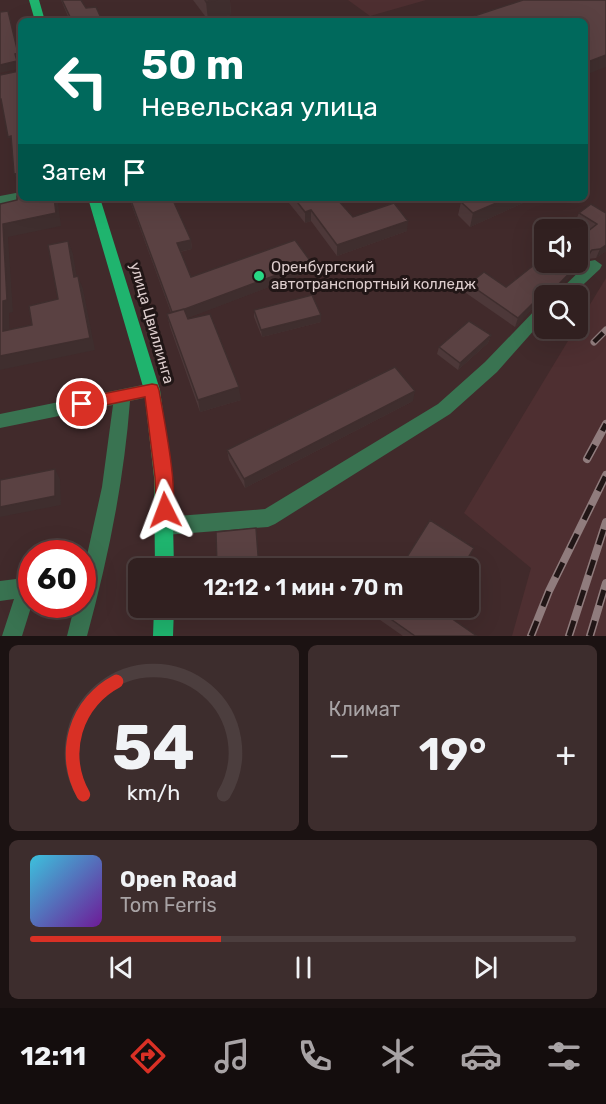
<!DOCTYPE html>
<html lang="ru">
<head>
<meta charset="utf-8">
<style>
	body { margin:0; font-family:Rubik,sans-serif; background:#3d2d2d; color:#f1f3f6; height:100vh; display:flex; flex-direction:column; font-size:22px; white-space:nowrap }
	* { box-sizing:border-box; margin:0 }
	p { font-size:20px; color:#a8a3a5 }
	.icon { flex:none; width:33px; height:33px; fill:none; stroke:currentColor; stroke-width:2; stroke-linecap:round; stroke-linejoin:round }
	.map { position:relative; height:636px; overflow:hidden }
	.sheet { display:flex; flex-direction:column; gap:9px; padding:9px; background:#1b1212; flex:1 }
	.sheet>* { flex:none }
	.guide { position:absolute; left:18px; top:18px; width:570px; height:183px; border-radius:9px; box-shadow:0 6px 24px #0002,0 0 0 2px #4c3e3e; background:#00695c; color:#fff; overflow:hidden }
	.tools { position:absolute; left:534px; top:219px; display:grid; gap:12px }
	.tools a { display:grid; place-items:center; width:54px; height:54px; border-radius:9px; background:#312020; box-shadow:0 6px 24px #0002,0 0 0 2px #4c3e3e; font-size:30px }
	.speed { position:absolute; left:18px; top:540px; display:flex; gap:12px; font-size:30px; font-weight:700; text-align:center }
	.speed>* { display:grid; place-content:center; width:78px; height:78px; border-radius:50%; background:#312020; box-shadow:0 6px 24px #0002,0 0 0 2px #4c3e3e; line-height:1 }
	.speed .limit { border:9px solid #d22; background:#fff; color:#111 }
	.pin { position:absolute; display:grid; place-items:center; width:51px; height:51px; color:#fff; margin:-26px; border:3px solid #fff; border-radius:50%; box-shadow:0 2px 6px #0007 }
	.me { position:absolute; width:66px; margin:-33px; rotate:357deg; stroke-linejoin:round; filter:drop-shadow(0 0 4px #0008) }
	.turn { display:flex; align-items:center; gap:21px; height:126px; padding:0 24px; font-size:27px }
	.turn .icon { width:78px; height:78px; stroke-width:2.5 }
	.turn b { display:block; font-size:42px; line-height:51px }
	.then { display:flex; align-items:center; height:57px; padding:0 24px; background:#0003; gap:12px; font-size:22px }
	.big { font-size:45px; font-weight:600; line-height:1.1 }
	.sheet .card { flex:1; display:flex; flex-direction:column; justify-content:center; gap:9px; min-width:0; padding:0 21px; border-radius:9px; background:#3d2d2d }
	.sheet .dial { align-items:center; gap:0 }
	.dial svg { height:156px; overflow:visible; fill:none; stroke:#4c3e3e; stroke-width:7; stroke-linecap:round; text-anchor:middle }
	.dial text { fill:#f1f3f6; stroke:none }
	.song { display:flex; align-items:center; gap:18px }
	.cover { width:72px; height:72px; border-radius:9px; background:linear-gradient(135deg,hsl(190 70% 55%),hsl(280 70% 35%)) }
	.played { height:6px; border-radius:3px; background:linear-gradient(90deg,#d93025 35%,#4c3e3e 35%) }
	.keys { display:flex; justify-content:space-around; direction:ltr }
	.heat { display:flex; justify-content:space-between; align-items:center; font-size:33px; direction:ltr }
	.sheet .tiles { flex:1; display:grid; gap:9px; grid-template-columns:1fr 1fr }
	.card:last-child { grid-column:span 2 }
	.trip { position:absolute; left:128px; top:558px; width:351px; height:60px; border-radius:9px; background:#312020; box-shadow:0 6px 24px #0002,0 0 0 2px #4c3e3e; font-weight:600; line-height:60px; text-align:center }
	.menu { display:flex; height:96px; justify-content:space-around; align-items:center; background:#140d0d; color:#a8a3a5 }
	.menu .icon { width:42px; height:42px }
	.menu .current { color:#d93025 }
	.menu b { font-size:27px; color:#f1f3f6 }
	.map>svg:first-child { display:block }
	.built { fill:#4e2f31 }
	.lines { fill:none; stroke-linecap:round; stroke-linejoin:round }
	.minor { fill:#397351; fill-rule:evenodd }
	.major { fill:#1fb46e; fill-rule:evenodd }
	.rail-far1-casing { stroke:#907c7d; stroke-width:7 }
	.rail-casing { stroke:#907c7d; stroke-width:8 }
	.rail-far1 { stroke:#211616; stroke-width:4.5; stroke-dasharray:13; stroke-linecap:butt }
	.rail { stroke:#211616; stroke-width:5; stroke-dasharray:16; stroke-linecap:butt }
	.wall { fill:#4d3839 }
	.shaded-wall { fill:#3f2e2e }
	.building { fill:#5a4142; stroke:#3f2e2e; stroke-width:1.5 }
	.route { fill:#d93025; stroke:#8d1f18; stroke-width:1.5 }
	.poi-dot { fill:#28d885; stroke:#211616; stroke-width:2 }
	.labels { text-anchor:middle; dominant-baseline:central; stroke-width:6; stroke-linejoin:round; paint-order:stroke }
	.poi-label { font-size:15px; fill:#ddcdcd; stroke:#211616; text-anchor:start }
	.street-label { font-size:15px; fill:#ddcdcd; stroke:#211616 }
</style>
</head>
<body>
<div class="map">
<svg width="606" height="636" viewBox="0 0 606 636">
	<rect width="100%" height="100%" fill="#412a2b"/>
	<path class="built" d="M348,0H426L370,16Z
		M606,278V636H512L531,568L464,513Z"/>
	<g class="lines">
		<path class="minor" d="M21,71V77L0,81V75Z
			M21,192V198L26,199L0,204V196Z
			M595,260L602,265L600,269L571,296H554L590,261Z
			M544,304V319L497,372L450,414L275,524L268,527L165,535L158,532L156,526L158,520L165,517L265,509L438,404L485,362L539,306Z
			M152,383L158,385L160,390L158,395L130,401C124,481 108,559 87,636H67L75,604H82V578L102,487L113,405L0,428V414Z
			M32,577V604L22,636H2L14,599L0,601V581Z"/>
		<path class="major" d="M29,0H39L45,21H35Z
			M88,198H100L160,390L172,477L174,568H155L154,477L144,390Z
			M154,608H174L173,636H153Z"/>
		<defs>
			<path id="rail-far1" d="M594,342L606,330"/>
			<path id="rail" d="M587,459L606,424
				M531,636L549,591L606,475
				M569,636L606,522
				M590,636L606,583"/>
		</defs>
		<use href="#rail-far1" class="rail-far1-casing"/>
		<use href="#rail" class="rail-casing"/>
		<use href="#rail-far1" class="rail-far1"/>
		<use href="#rail" class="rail"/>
	</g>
	<path class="wall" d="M61,0H81L86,8L96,7L102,21H70Z
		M193,0H230L231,15L208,20Z
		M129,198H172L191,240L192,249L180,252L191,277L311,262V271L187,318L241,400L200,412L170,327L167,314L171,313Z
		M285,198H336L353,217L407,231L337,256L311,221L305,223Z
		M469,198H534L470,227L458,215L461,202L469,199Z
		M579,213H606V251L596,258L588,259L544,296V300L537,304L515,327L466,293L469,284L506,287L578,262L589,230L575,222Z
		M254,310L321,315V322L262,337L254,317Z
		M491,335L488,343L458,370L437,354L439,347Z
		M413,401L245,488L229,460L227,450Z
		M218,608H261V610L219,614Z
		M375,608H440L439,610L477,636H403L373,615Z"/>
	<path class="shaded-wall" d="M217,0H230L231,15L208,20L206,2Z
		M8,11L20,61H18L19,69L0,73V65Z
		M606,55V67L585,75V63Z
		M589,162L585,172V164Z
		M21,173V181L18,182L14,174Z
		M54,198H56L58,203L61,226L8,237L13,312L9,313L10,344L3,331V224Z
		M508,198H534L470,227L473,213Z
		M311,210V221L305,223V212Z
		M408,221L407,231L337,256V245Z
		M191,240L192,249L178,252L177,243Z
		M68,241L73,254L79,290L74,277Z
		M606,245V251L596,258L600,249Z
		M592,250L588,259L552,296H544V300L537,304L515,327L518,318L541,295Z
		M311,262V271L175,323L173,314Z
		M78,276L83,289L95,350L0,370V356L90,338Z
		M321,315V322L262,337L261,330Z
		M491,335L488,343L458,370L460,363Z
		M239,387L241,400L200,412L198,400Z
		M415,391L413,401L245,488L244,479Z
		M55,469L60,479L61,505L0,517V507Z"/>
	<path class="building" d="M62,0H81L86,8L96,7L102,20L97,21H72Z
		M205,0H217L206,2Z
		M523,0H606V55L585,63V21H474L468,18Z
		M8,11L18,53L15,54L17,61L0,65V12Z
		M375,18L379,21H360Z
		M19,71L21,77V173L14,174L11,136L8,137L1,99H0V75Z
		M17,196H21V198H54L56,213L3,224L7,300L3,301V331L32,325L29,306L58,299L48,245L68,241L74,277L78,276L90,338L0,356V204L17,200Z
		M130,198H172L191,240L177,243L191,277L295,240L311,262L185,309L172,312Z
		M294,198H336L353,217L394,203L408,221L337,245L311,210L305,212Z
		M471,198H508L473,213L461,202Z
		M591,204L606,213V245L600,249L592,250L556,287L541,295L518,318L469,284L484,272L506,287L544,257V262H578V239L597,224L579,213Z
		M312,295L321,315L261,330L254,310Z
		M184,309L188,319L210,314L239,387L198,400L167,314Z
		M469,321L491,335L460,363L439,347Z
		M395,367L415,391L244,479L227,450Z
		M55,469V496L0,507V480Z
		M430,520L474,548L462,568H400Z
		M256,528L259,568H217L216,532Z
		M218,608H237L218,609Z
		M375,608H439L438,609L477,636H415Z"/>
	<path class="route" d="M152,384L157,385L159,390C163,415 180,495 171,515L165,518L159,515L156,510L155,477L145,397L82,410L77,409L75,404L77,400L82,398Z"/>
	<circle class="poi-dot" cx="259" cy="276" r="6"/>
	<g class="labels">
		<g class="poi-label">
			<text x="271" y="267">Оренбургский<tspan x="271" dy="17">автотранспортный колледж</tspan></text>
		</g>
		<g class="street-label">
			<text transform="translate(152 323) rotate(74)">улица Цвиллинга</text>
		</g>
	</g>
</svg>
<div class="tools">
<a><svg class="icon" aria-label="sound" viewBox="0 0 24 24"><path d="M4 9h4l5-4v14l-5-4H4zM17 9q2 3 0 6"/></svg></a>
<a><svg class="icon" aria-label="search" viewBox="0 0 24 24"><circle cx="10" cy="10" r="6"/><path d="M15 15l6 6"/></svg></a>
</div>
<div class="speed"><div class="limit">60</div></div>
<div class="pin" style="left:82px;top:404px;background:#d93025"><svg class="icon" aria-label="arrive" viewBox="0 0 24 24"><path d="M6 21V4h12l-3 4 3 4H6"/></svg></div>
<svg class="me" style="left:165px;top:510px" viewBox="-20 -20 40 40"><path d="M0-17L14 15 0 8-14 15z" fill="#d93025" stroke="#fff" stroke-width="4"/></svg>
<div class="trip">12:12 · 1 мин · 70 m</div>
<div class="guide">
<div class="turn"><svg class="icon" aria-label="left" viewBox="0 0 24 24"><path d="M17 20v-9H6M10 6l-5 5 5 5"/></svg><div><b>50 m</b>Невельская улица</div></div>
<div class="then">Затем<svg class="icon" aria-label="arrive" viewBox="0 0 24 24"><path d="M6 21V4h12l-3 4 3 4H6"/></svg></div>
</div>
</div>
<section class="sheet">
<div class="tiles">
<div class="card dial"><svg viewBox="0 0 100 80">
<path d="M14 69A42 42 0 1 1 86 69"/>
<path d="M14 69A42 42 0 0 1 31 11" stroke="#d93025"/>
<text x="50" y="56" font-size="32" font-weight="700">54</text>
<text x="50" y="72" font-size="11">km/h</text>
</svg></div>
<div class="card"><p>Климат</p>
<div class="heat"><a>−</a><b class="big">19°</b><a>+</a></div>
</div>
<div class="card">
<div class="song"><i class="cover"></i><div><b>Open Road</b><p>Tom Ferris</p></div></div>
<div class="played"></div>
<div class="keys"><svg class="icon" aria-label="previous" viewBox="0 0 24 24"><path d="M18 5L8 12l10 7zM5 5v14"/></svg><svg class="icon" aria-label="pause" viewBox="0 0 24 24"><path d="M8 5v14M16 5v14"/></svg><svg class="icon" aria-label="next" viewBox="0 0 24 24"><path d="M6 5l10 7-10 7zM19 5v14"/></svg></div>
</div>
</div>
</section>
<nav class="menu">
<b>12:11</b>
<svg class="icon current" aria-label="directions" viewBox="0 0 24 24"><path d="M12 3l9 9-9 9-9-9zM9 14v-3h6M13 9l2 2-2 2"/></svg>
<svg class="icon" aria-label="music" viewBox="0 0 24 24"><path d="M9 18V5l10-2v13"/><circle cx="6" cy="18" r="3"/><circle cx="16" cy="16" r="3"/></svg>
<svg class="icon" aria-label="phone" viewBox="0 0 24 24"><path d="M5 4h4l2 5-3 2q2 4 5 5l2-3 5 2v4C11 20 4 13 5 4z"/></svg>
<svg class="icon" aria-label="climate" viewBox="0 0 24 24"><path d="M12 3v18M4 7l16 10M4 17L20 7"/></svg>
<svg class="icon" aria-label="car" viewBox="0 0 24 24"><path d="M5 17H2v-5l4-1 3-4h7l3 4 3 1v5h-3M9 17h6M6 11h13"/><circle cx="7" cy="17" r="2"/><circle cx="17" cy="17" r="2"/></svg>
<svg class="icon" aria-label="filters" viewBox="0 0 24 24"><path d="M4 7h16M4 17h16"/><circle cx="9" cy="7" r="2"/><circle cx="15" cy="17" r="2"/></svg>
</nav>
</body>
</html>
